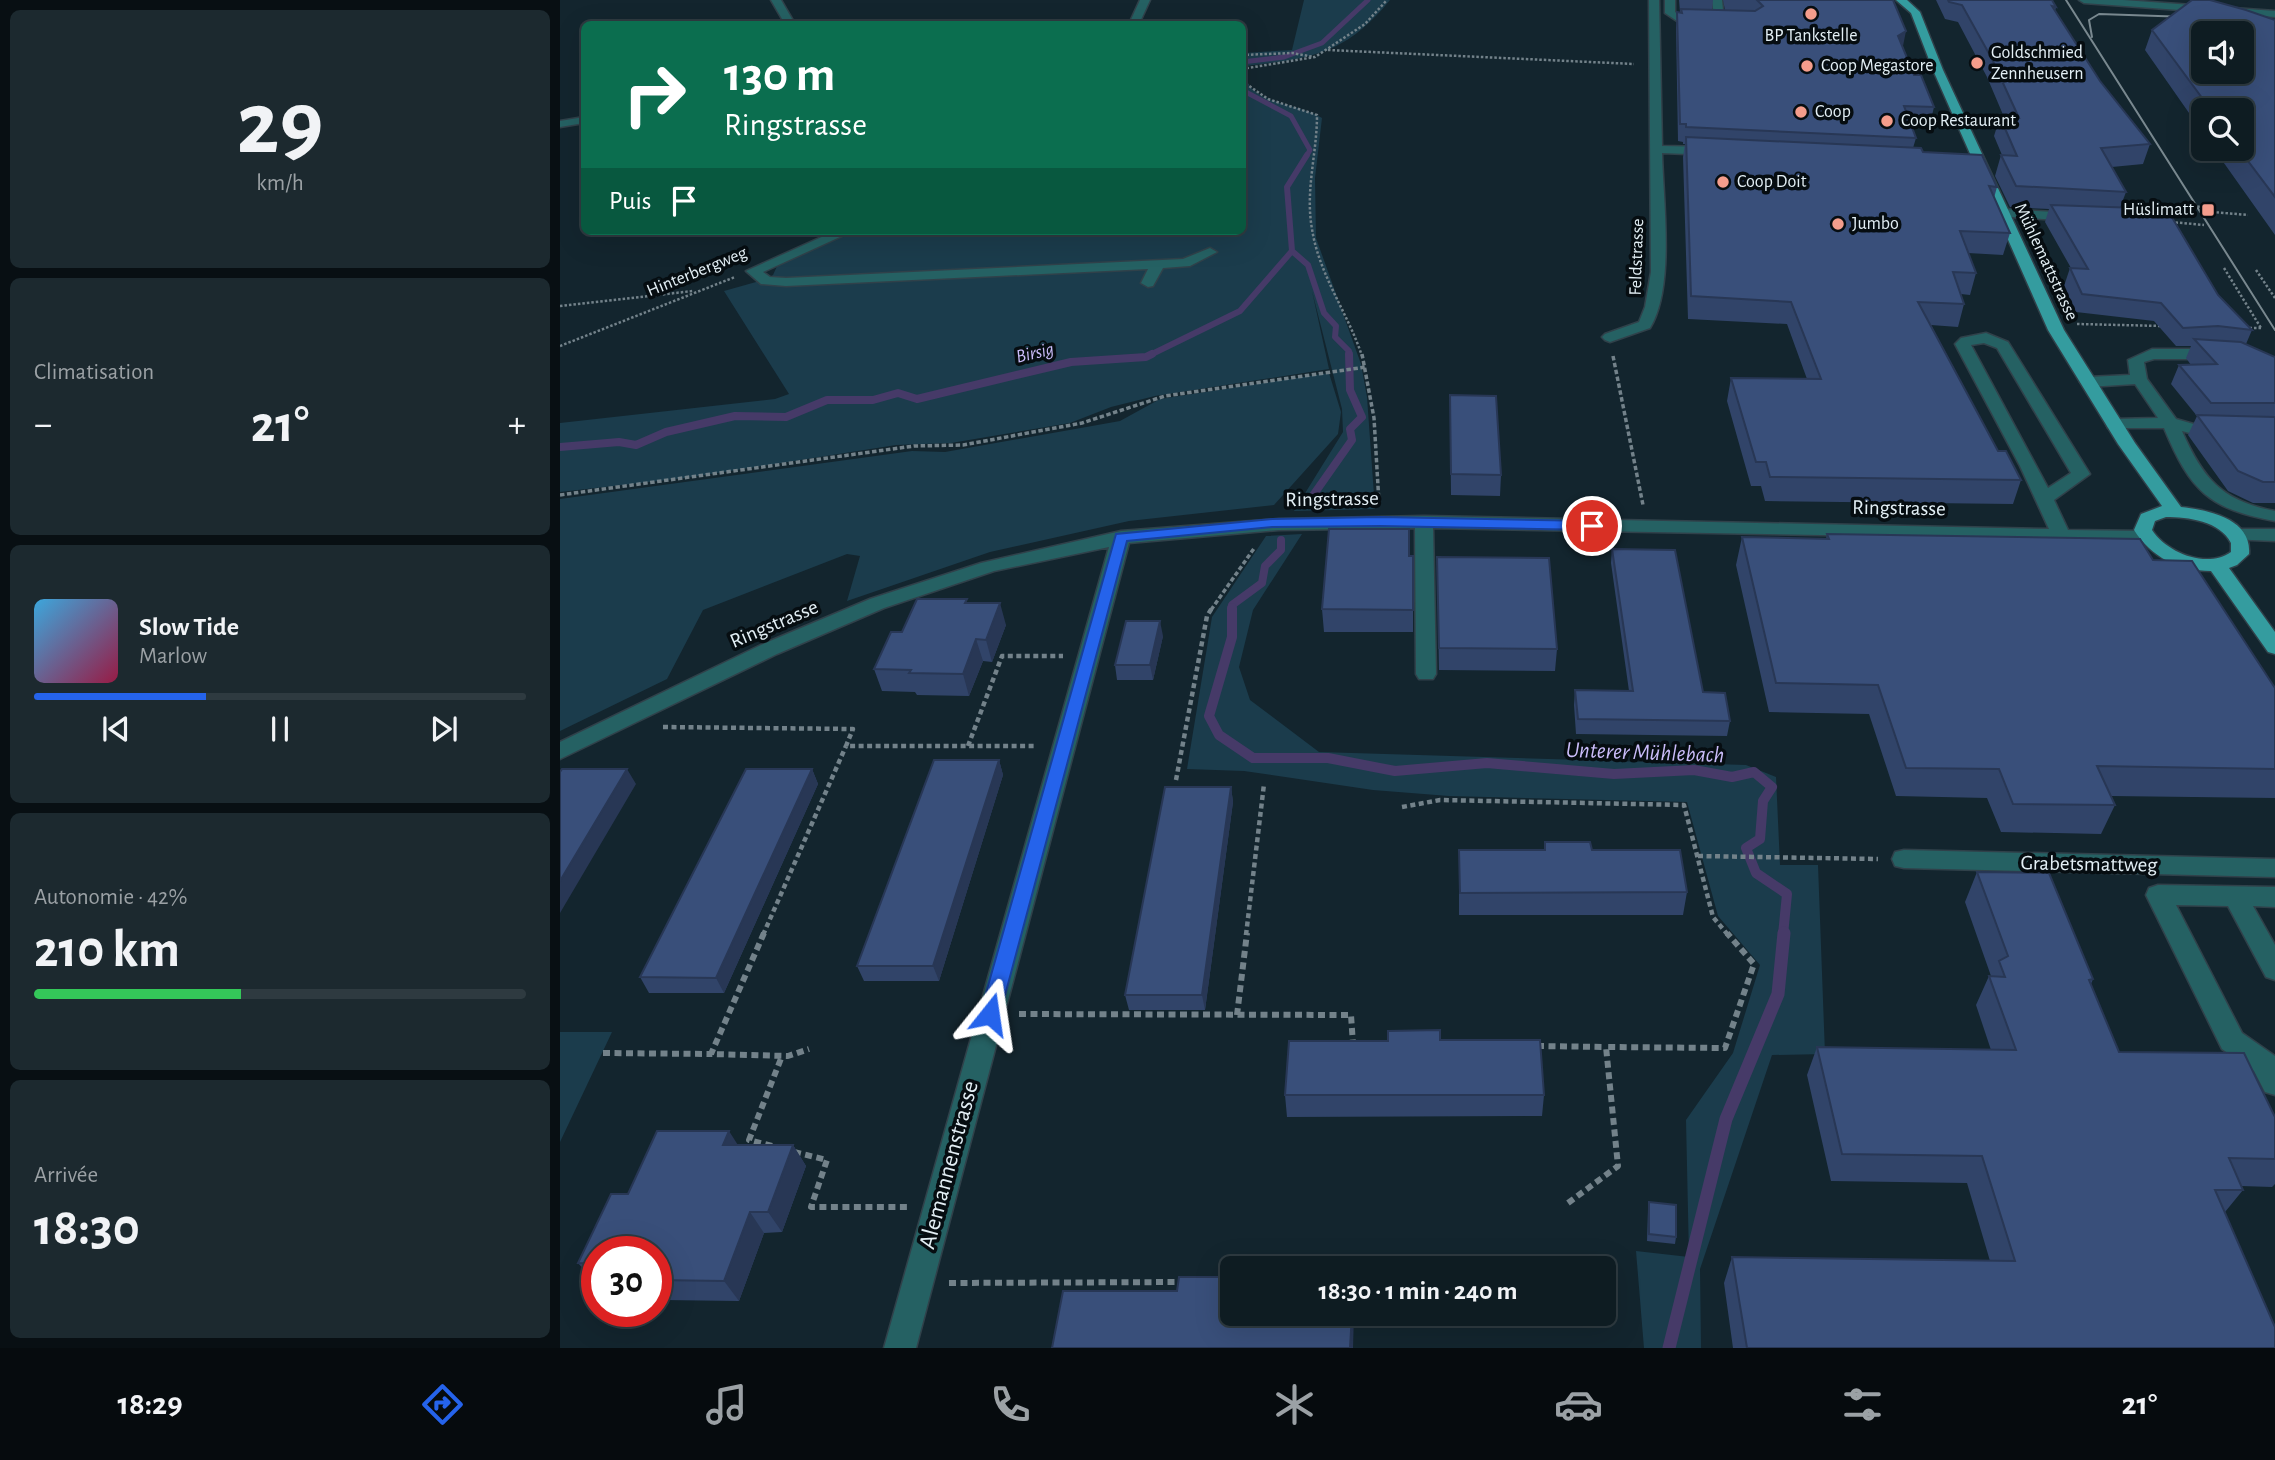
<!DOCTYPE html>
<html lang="fr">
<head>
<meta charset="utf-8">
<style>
	body { margin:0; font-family:"Alegreya Sans",sans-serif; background:#1c292f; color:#f1f3f6; height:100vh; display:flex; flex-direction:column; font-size:26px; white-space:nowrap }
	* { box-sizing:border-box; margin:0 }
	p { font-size:23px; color:#9ba1a5 }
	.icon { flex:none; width:38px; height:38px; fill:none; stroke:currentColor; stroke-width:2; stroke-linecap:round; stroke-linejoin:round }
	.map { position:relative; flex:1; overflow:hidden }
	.side { display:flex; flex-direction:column; gap:10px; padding:10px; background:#080f13; width:560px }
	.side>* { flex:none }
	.top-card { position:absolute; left:21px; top:21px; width:665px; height:214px; border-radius:10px; box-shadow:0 7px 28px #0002,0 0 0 2px #2e3a40; background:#0b6e4f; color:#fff; overflow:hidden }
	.fabs { position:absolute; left:1631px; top:21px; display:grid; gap:14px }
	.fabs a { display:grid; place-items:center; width:63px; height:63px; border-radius:10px; background:#0e1c22; box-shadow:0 7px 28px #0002,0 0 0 2px #2e3a40; font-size:35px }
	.speed { position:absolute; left:21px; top:1236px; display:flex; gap:14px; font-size:35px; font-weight:700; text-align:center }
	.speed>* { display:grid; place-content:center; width:91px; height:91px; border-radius:50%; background:#0e1c22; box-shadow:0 7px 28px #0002,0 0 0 2px #2e3a40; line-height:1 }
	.speed .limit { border:10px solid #d22; background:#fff; color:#111 }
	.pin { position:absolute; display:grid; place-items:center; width:60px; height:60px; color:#fff; margin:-30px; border:4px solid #fff; border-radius:50%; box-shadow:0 2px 7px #0007 }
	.me { position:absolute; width:77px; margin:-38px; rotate:15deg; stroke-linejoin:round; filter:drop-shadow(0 0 5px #0008) }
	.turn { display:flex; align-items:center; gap:24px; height:147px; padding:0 28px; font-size:32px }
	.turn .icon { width:91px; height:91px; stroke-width:2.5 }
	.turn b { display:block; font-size:49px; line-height:60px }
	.then { display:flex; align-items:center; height:66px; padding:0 28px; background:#0003; gap:14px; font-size:26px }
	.big { font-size:52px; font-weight:700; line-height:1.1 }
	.side .card { flex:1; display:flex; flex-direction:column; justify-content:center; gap:10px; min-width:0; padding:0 24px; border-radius:10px; background:#1c292f }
	.side .dial { align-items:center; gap:0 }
	.dial b { font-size:91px; line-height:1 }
	.song { display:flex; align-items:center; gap:21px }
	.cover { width:84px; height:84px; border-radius:10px; background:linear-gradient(135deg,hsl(200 70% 55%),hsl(340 70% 35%)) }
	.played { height:7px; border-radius:4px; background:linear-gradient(90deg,#2563eb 35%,#2e3a40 35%) }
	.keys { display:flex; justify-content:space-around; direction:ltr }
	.heat { display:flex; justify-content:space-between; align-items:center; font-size:38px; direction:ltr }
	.charge { height:10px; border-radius:5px; background:linear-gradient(90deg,#34c759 42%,#2e3a40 0) }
	.trip { position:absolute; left:660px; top:1256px; width:396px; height:70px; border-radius:10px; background:#0e1c22; box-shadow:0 7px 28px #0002,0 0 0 2px #2e3a40; font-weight:700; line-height:70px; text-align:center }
	.tab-bar { display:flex; height:112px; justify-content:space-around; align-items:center; background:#060b0e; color:#9ba1a5 }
	.tab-bar .icon { width:49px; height:49px }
	.tab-bar .current { color:#2563eb }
	.tab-bar b { font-size:32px; color:#f1f3f6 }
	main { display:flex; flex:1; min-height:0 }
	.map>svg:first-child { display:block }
	.green { fill:#1b3c4c }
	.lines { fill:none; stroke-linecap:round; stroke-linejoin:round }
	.stream-far4 { stroke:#463a68; stroke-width:5 }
	.stream-far3 { stroke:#463a68; stroke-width:6 }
	.stream-far2 { stroke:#463a68; stroke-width:8 }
	.stream-far1 { stroke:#463a68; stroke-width:10 }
	.stream { stroke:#463a68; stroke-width:13 }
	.minor-casing { stroke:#30414a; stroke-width:3 }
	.major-casing { stroke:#30414a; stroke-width:3 }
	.path-far3 { stroke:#73828a; stroke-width:2.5; stroke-dasharray:2.5 2; stroke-linecap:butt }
	.path-far2 { stroke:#73828a; stroke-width:3.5; stroke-dasharray:4.5 2.5; stroke-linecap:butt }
	.path-far1 { stroke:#73828a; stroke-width:4.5; stroke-dasharray:5 3.5; stroke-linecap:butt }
	.path { stroke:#73828a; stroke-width:6; stroke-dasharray:7 4.5; stroke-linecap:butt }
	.minor { fill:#256163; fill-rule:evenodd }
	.major { fill:#349c9f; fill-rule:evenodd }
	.tram { stroke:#79888f; stroke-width:2 }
	.wall { fill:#314469 }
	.shaded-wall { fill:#283755 }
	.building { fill:#394f7a; stroke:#283755; stroke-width:2; fill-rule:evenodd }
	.route { fill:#2563eb; stroke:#184099; stroke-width:2 }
	.poi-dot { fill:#f49d8c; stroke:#060d11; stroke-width:2.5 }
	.labels { text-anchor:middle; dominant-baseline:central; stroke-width:7; stroke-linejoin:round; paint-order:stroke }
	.far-poi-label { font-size:18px; fill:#e3eff5; stroke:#060d11; text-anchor:start }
	.far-street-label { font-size:18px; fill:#e3eff5; stroke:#060d11 }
	.far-water-label { font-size:19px; font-style:italic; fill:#cabcf9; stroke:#060d11 }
	.street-label { font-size:21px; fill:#e3eff5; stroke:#060d11 }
	.water-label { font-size:23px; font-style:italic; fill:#cabcf9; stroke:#060d11 }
	.near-street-label { font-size:24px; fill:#e3eff5; stroke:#060d11 }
</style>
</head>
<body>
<main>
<section class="side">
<div class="card dial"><b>29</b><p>km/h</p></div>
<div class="card"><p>Climatisation</p>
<div class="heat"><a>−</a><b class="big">21°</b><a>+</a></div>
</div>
<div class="card">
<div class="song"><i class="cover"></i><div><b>Slow Tide</b><p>Marlow</p></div></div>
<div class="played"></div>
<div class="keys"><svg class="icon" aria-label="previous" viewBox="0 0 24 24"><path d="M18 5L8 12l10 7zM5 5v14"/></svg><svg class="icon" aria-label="pause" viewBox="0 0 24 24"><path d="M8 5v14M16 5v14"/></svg><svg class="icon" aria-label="next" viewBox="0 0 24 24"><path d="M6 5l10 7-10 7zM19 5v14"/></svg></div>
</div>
<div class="card"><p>Autonomie · 42%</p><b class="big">210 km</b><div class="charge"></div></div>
<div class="card"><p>Arrivée</p><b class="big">18:30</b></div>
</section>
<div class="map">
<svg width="1715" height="1348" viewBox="0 0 1715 1348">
	<rect width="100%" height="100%" fill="#13252e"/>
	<path class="green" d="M744,0H830C786,54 753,58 687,66L683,73C692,106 737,102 762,118L755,178L756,238L801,364L807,397L815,509L734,511L783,432L782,409L752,291L769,369L595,396L551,407L510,423L391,443L336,445L125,478L0,492V423L215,399L229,394L164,291L207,279L213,275L218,264L294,231H682L683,53L732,50Z
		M769,373L781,412L778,434L714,505L569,521L430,552L287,601L300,556L287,554L143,610L107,679L0,731V499L352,451L385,452L560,421L600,399Z
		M742,534L693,610L679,667L690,700L759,752L1186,765L1216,777L1220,865H1258L1265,1054L1212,1055L1140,1269L1141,1348H1084L1076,1251L1129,1257L1126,1120L1173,1053L1200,965L1158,916L1127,802L889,796L813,790L684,771L627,769L652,617L706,536Z
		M0,1032H52L0,1142Z"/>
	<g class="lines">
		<path class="stream-far4" d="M682,62L724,57L762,43L808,0
			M682,90L731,116L750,150L746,157"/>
		<path class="stream-far3" d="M732,251L748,265L764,313L776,326L775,337L789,351V356
			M588,356L680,311L732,251L727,187L747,155"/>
		<path class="stream-far2" d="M0,447L59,442L76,445L106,432L175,416L226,417L267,400H313L338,393L357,399L511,362L586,357L592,354
			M747,504L792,440L790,429L802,417L790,390L789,354
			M672,610V605L702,583L705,566L721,550V540"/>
		<path class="stream-far1" d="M672,608V637L649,716L659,735L693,758H768L835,771L927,763L1054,774L1134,770L1172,777L1194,772L1212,787L1203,801L1200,839L1186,848L1196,873L1227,894L1223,935"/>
		<path class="stream" d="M1109,1348L1166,1119L1218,994L1224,933"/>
		<defs>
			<path id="minor" d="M211,0H221L235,24H225Z
				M580,0H590L579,24H569Z
				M1089,0H1099L1102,146L1152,147L1158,151L1152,155L1102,153C1103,201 1115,287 1090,328L1050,342L1045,340L1042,337L1045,334L1079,322L1085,307L1091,272Z
				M1105,0H1115V12L1119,15L1154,17L1152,0H1162L1164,20L1159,23L1117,21L1105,13Z
				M1519,0H1563L1715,11V17L1524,3Z
				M24,117V123L0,127V121Z
				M1442,209L1513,213L1520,217L1513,221L1437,216L1435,213Z
				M275,231H293L203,272L210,277L226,278L623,259L650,248L657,252L630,266L603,268L593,286L588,287L581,283L588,269L226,286L201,284L186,271Z
				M1426,333L1448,342L1530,474L1494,500L1508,530L1586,531L1593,533L1595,537L1593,541L873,528L876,674L873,679H859L856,674L855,528L719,530L569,543L356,1348H324L549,547L434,571L324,608L217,654L0,759V742L203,644L310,599L421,563L561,531L719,519L864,516L1489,529L1460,466L1395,344L1401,338ZM1424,343L1437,348L1511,473L1488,488L1411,345Z
				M1592,349H1656L1664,354L1656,359H1594L1584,362L1587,379L1616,419L1637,425H1715V435H1637L1622,431C1643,479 1662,501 1715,511V521C1648,509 1630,490 1604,428H1548L1546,424L1548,420L1554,419L1598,418L1575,384L1528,387L1520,382L1528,377L1570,375L1568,360Z
				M1676,529H1715V541L1669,539L1667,535Z
				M1344,850L1715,859V877L1344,868L1335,866L1332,859L1335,852Z
				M1598,885L1715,887V907L1693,906L1715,945V980L1706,977L1668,906L1616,905L1682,1033L1715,1056V1095L1705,1092L1694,1071L1662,1049L1586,895L1589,888Z"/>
			<path id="major" d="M1336,0H1347L1360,12L1383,70L1504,330L1575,443L1621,507C1649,510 1692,519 1689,554L1677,565L1669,568L1715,632V654L1708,652L1651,571C1619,571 1591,557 1574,530L1581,514L1602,506L1558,444L1488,330L1373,70L1351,13ZM1606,517C1628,517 1660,521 1671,543V552C1647,569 1607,553 1592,530L1595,521Z"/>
		</defs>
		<use href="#minor" class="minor-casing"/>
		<use href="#major" class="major-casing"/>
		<path class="path-far3" d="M768,50L1074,64
			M682,55L732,53L754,57
			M682,69L755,57L805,24L827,0
			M682,81L708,99L757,115C757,154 745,190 752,229C759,275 788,313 802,356
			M1633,206L1649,208
			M1652,212L1688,215
			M1611,222L1644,225
			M1664,268L1701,328
			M1696,270L1715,298
			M0,306L133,291
			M1517,324L1603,326
			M1685,328H1701
			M0,346L175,277"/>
		<path class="path-far2" d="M802,354L814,418L819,503
			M1053,356L1083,505
			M0,495L354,446L403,445L522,423L605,396L806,367
			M651,610L695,547"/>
		<path class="path-far1" d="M103,727L293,729L286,746H477
			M408,746L442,656H503
			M616,780L647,616L652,608
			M842,807L880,800L1124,805L1153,917L1168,935
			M1138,856L1318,859
			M203,935L286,746
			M686,935L704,784"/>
		<path class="path" d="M204,933L151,1054L228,1056L249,1049
			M459,1014L791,1015L793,1044
			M677,1015L687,933
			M977,1046L1046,1047
			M43,1053L151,1054
			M212,1146L189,1140L222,1056
			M234,1152L267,1160L251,1207H349
			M1008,1203L1058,1166L1046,1047L1165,1048L1194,964L1167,933
			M389,1283L622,1282"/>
		<use href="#minor" class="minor"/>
		<use href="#major" class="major"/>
		<path class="tram" d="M1506,0L1715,330
			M1532,37L1529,20L1539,14L1628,17"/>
	</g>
	<path class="wall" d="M1119,0H1153L1152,10H1165L1163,0H1333L1343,47L1354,75L1374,107L1370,124L1351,123L1356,138L1353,148L1437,187L1434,198L1450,233L1443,255L1408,253L1416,273L1410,295L1401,294L1404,304L1398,327L1371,325L1438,451L1461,480L1453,504L1205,501L1201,486H1191L1167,401L1171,378L1247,379L1227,324L1128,319L1123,157L1125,144H1123V142L1118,141L1116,28L1117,12H1120Z
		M1376,0H1492L1496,7L1495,11L1540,81L1590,144L1583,164L1552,167L1566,192L1560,208L1658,295L1692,330L1686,344L1715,357V503H1693L1668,491L1628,435L1637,416L1611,384L1619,365H1631L1626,358L1631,346H1616L1594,321L1516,312L1504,286L1510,268H1511L1485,222L1489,209L1450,207L1435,176L1441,155H1442L1434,136L1440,117H1444L1427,77L1398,22L1385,19Z
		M1715,20V235L1654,149H1682V110H1643V133L1585,50L1592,30Z
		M890,395L941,475L940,496L891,495Z
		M1267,534L1593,560L1715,688V798L1551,796L1555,805L1541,834L1441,832L1427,798L1336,796L1309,714L1209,712L1176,565L1182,537L1266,539Z
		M1052,549L1143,692L1170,721L1167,736L1016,734L1014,705L1015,690L1069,691L1051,563Z
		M849,556H853V632H764L762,609Z
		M877,557L997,649L995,671L879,670Z
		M408,603L446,625L432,662L423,661L409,696L357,695L355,692L322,691L314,669L342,632Z
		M603,636L593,680H557L555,665Z
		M439,760L443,775L379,981H304L297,966Z
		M252,769L258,784L164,993H89L80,977Z
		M671,787L673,802L645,1010H569L565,995Z
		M985,842L1032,850L1127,892L1123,915H899V850H984Z
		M1417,872L1533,979L1531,984L1559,1052L1715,1117V1184L1712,1187L1681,1186L1683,1190L1665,1212L1715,1348H1173L1164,1283L1172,1257L1430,1261L1407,1183L1271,1181L1247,1075L1257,1047L1431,1050L1416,1005L1429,976H1431L1405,902Z
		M880,1040L984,1095L982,1116L727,1117L725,1095Z
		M178,1145H233L246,1166L222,1232L204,1233L179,1301L103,1300L96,1292V1251H37V1284L18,1263L68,1194Z
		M1089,1202L1116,1237L1115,1244L1087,1241L1088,1209Z"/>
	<path class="shaded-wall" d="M1346,31L1343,46L1338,36Z
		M440,603L446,625L432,662L426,640Z
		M600,621L603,636L593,680L590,665Z
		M416,639L423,661L409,696L403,674Z
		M439,760L443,775L379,981L373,966Z
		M67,769L76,784L0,913V881Z
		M252,769L258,784L164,993L156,978Z
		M671,787L673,802L645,1010L642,995Z
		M169,1131L183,1153L163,1145Z
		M233,1145L246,1166L222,1232L208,1212Z
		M190,1212L204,1233L179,1301L164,1281Z
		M792,1314H794L793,1348H790Z"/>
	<path class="building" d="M1197,0H1333L1346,31L1338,36L1354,75H1361L1374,107L1344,106L1356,138L1126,127V124H1120L1117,12L1122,13L1121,9L1195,11L1203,6Z
		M1388,0H1492L1496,7L1492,6L1540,81L1590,144L1541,148L1566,192L1456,186L1441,155L1457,156L1440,117L1459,118L1432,59L1402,5L1389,2Z
		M1632,0H1650L1686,10L1715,20V197L1679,149H1682V110H1651L1592,30ZM1643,33H1682V72H1643Z
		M1126,137L1361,148L1363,152L1422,155L1437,187L1429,186L1450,233L1400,231L1416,273L1393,272L1404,304L1358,302L1438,451H1446L1461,480L1210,477L1206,462H1196L1171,378L1261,379L1231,302L1131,296Z
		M1491,205L1607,209L1658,295L1692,330L1658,326L1623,328L1601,303L1522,294L1510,268L1528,269Z
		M1634,339L1681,342L1715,357V403H1651L1619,365L1657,364Z
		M890,395L936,396L941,475L891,474Z
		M1637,415L1715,417V482H1703L1678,471Z
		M769,529H849V556H853V610L762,609Z
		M1267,534L1580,539L1593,560L1632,561L1715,688V769L1537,766L1555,805L1453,804L1439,769L1346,768L1318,685L1216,683L1182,537L1269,539Z
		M1052,549L1115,550L1143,692L1165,693L1170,721L1018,719L1015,690L1073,691Z
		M877,557L989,558L997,649L879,648Z
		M357,599H407L405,603H440L426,640L416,639L403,674L349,673L351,670L314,669L331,632H342Z
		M566,621H600L590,665H555Z
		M374,760H439L373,966H297Z
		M2,769H67L0,881V772Z
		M186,769H252L156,978L80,977Z
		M605,787H671L642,995H565Z
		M985,842H1030L1032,850H1120L1127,892L900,893L899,850H985Z
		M1417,872L1489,873L1533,979L1529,980L1559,1052L1684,1053L1715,1117V1159L1669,1158L1683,1190H1655L1715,1327V1348H1187L1172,1257L1455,1261L1422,1156L1282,1154L1257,1047L1456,1050L1429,976L1445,977L1439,961L1448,956Z
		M880,1030V1040H980L984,1095H725L729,1041H828V1031Z
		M97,1131H169L163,1145H233L208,1212H190L164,1281L96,1280V1251H37V1264L18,1263L51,1194H68Z
		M1089,1202L1116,1205V1237L1089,1234Z
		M619,1277H672V1314H792L790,1348H492L503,1291H617Z"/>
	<path class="route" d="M820,517L1032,521L1039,526L1032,530L820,526L712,527L567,541L440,1014L437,1020L430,1022L423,1020L420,1014L556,534L712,519Z"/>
	<g class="poi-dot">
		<circle cx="1251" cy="14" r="7"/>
		<circle cx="1417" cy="63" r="7"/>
		<circle cx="1247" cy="66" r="7"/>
		<circle cx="1241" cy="112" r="7"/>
		<circle cx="1327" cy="121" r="7"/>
		<circle cx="1163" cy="182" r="7"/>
		<rect x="1641" y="203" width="14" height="14" rx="3.5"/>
		<circle cx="1278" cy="224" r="7"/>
	</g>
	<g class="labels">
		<g class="far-poi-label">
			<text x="1251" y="36" text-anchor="middle">BP Tankstelle</text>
			<text x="1431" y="53">Goldschmied<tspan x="1431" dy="21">Zennheusern</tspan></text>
			<text x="1261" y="66">Coop Megastore</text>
			<text x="1255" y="112">Coop</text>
			<text x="1341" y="121">Coop Restaurant</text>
			<text x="1177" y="182">Coop Doit</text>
			<text x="1634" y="210" text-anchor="end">Hüslimatt</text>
			<text x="1292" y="224">Jumbo</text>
		</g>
		<g class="far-street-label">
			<text transform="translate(1077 257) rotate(-88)">Feldstrasse</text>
			<text transform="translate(1486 262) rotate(65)">Mühlemattstrasse</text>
			<text transform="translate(137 272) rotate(-22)">Hinterbergweg</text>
		</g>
		<g class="far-water-label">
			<text transform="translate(475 353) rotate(-13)">Birsig</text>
		</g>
		<g class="street-label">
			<text transform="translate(772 499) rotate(-1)">Ringstrasse</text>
			<text transform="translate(1339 508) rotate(1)">Ringstrasse</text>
			<text transform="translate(214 624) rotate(-23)">Ringstrasse</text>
			<text transform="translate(1529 864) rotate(1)">Grabetsmattweg</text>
		</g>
		<g class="water-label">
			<text transform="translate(1085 753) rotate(2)">Unterer Mühlebach</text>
		</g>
		<g class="near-street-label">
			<text transform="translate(389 1165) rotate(-75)">Alemannenstrasse</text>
		</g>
	</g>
</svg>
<div class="fabs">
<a><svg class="icon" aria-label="sound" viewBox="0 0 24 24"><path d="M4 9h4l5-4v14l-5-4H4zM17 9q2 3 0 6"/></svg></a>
<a><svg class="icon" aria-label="search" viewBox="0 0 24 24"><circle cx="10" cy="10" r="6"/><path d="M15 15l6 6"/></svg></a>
</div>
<div class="speed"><div class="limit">30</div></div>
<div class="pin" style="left:1032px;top:526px;background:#d93025"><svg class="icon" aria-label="arrive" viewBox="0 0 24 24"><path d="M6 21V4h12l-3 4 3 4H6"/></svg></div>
<svg class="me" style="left:430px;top:1014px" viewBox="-20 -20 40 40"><path d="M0-17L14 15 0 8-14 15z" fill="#2563eb" stroke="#fff" stroke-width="4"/></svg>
<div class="trip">18:30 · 1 min · 240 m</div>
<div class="top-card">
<div class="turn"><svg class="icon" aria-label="right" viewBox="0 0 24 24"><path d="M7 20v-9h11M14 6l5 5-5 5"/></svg><div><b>130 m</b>Ringstrasse</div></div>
<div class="then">Puis<svg class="icon" aria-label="arrive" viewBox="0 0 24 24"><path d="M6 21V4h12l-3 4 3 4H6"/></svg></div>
</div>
</div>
</main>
<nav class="tab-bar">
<b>18:29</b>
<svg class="icon current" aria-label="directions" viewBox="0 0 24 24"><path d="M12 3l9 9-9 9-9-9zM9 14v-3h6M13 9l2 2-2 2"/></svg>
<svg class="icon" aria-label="music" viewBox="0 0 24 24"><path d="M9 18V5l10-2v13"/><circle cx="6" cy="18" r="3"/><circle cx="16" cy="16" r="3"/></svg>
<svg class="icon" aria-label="phone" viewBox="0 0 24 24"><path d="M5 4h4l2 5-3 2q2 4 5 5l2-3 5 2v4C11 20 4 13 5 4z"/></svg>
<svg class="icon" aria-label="climate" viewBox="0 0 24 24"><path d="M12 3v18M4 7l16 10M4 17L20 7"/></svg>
<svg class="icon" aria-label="car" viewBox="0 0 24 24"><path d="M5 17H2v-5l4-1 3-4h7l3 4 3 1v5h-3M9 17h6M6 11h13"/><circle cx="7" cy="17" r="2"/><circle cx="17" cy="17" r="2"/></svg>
<svg class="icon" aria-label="filters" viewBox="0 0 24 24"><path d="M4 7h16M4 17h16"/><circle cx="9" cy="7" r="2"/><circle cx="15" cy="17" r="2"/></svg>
<b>21°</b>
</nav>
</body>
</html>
